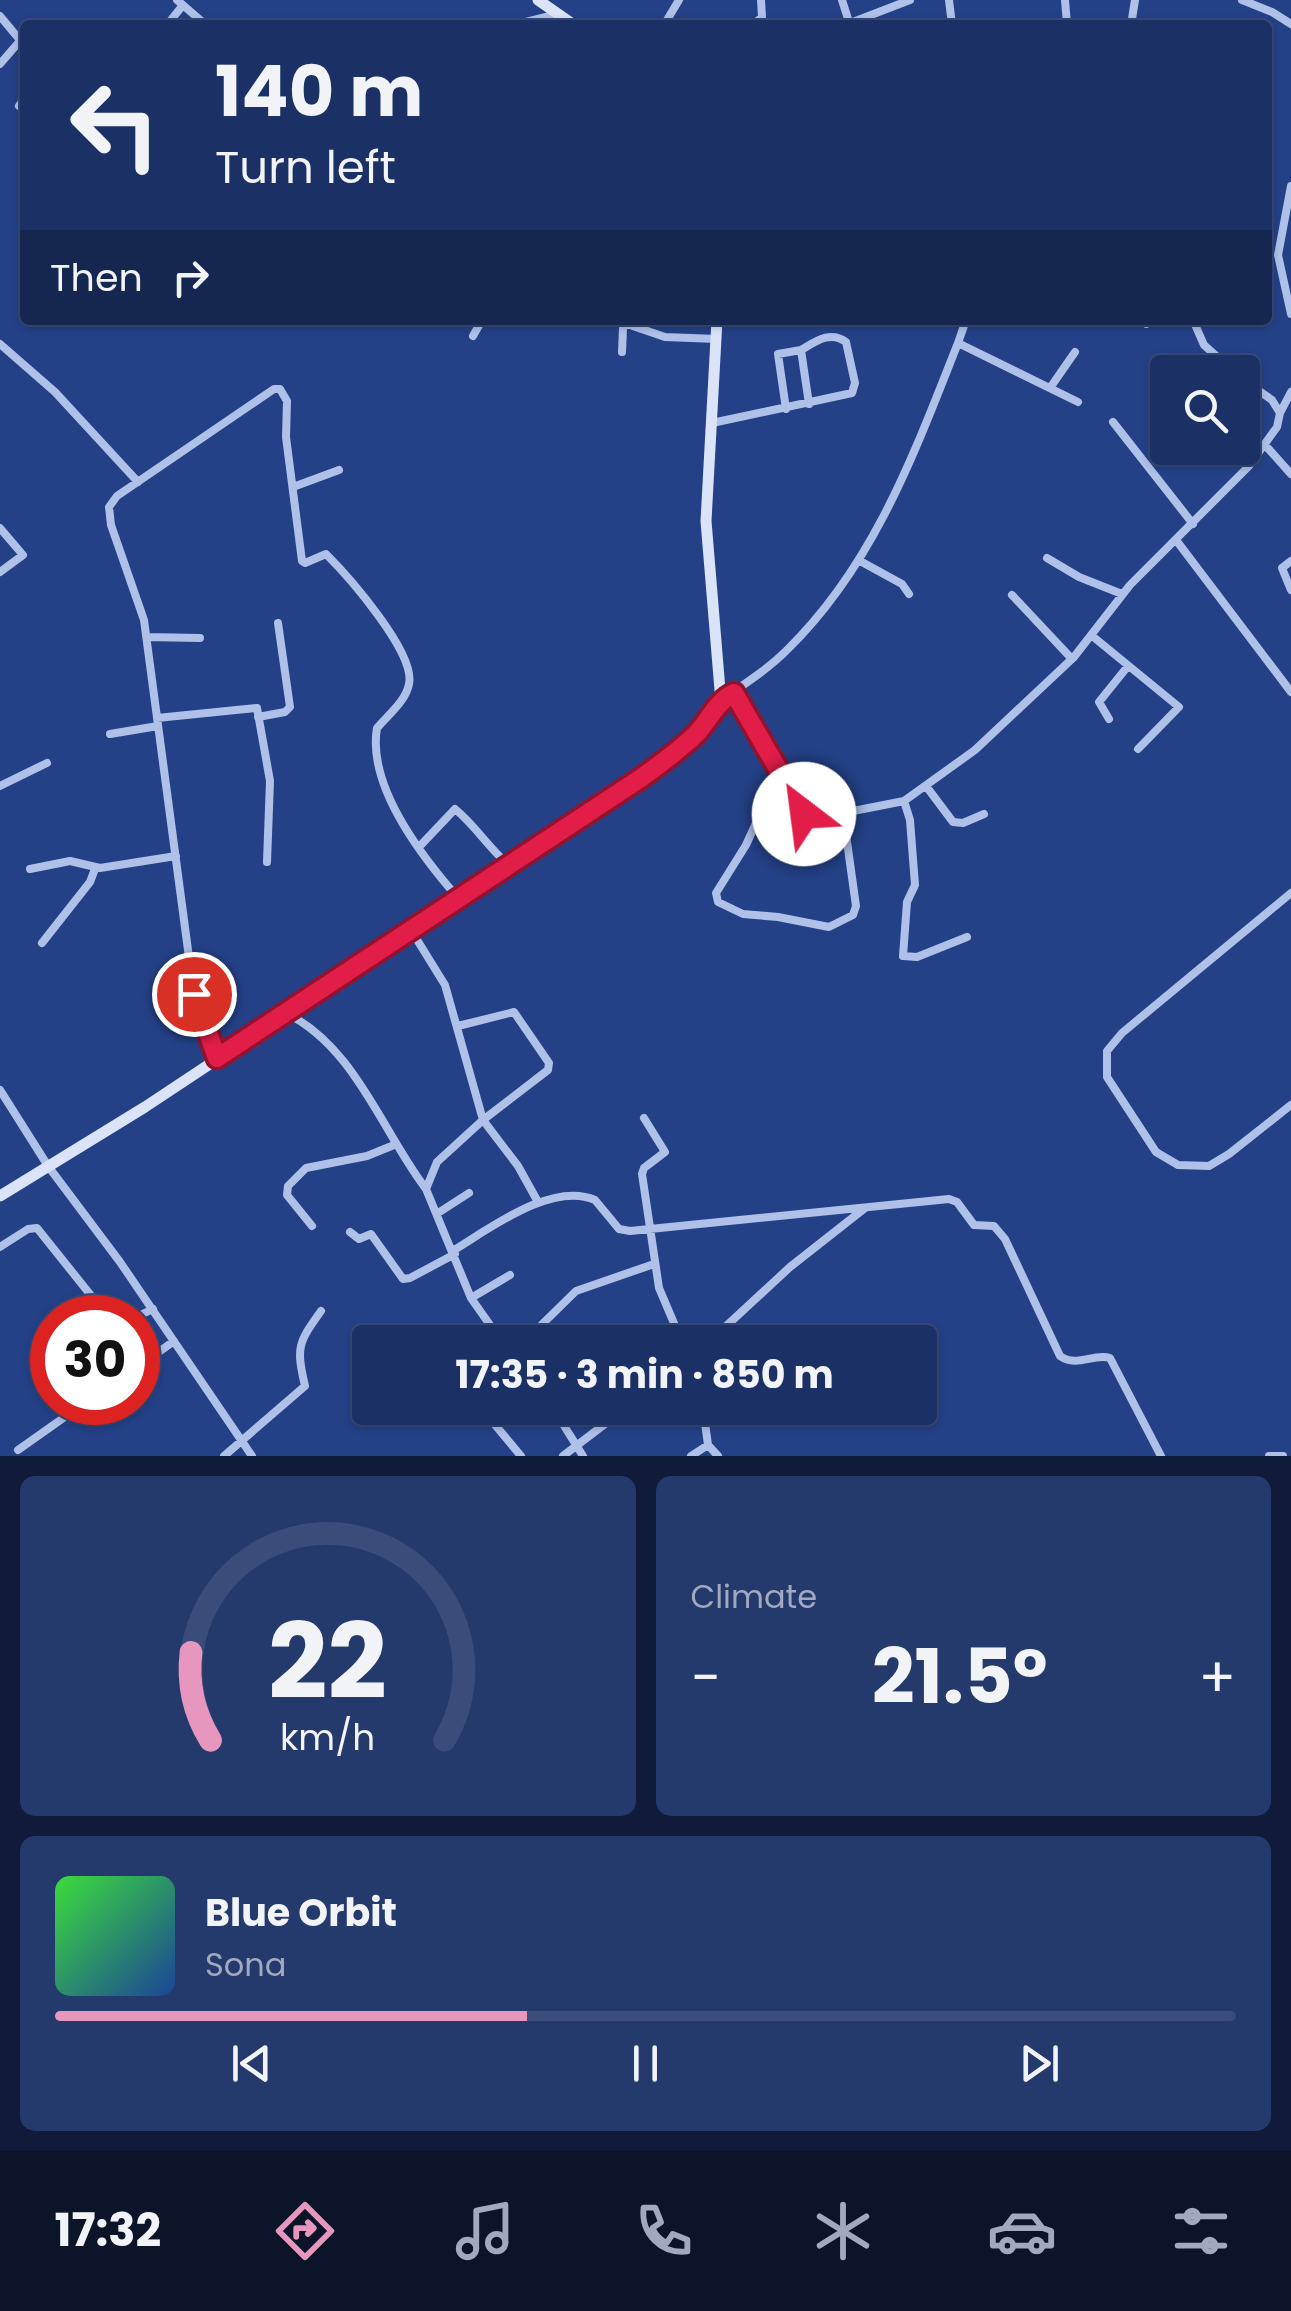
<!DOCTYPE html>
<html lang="en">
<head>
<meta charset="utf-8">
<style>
	body { margin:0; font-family:Poppins,sans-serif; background:#24396c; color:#f1f3f6; height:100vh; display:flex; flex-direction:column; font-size:38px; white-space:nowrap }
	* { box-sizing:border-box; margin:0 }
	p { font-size:32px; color:#a0a9bf }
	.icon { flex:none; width:55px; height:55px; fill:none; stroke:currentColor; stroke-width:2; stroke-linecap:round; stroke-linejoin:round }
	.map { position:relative; height:1456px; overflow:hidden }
	.side { display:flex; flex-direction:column; gap:20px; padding:20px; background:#0f1b38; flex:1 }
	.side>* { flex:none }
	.top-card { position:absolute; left:20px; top:20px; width:1252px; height:305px; border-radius:10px; box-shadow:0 2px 8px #0004,0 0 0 2px #394c7a; background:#1b3166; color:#f1f3f6; overflow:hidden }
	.fabs { position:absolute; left:1150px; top:355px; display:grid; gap:20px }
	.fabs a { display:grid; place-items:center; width:110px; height:110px; border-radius:10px; background:#1b3166; box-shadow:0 2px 8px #0004,0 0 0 2px #394c7a; font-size:50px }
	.speed { position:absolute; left:30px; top:1295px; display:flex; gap:20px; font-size:50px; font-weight:700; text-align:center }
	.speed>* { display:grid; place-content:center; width:130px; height:130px; border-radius:50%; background:#1b3166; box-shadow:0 2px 8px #0004,0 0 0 2px #394c7a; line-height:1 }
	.speed .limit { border:15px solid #d22; background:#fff; color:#111 }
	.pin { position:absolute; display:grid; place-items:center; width:85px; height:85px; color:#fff; margin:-42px; border:5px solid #fff; border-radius:50%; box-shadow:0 2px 10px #0007 }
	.me { position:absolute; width:110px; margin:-55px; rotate:330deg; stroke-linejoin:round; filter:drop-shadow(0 0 8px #0008) }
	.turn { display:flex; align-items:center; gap:35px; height:210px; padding:0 30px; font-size:45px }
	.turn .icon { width:130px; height:130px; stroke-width:2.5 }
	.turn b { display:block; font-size:70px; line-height:85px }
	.then { display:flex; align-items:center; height:95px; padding:0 30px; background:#0003; gap:20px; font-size:38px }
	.big { font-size:75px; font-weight:700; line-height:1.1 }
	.side .card { flex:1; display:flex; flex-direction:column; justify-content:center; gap:15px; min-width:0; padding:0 35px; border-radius:15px; background:#24396c }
	.side .dial { align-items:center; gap:0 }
	.dial svg { height:260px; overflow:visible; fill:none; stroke:#394c7a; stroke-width:7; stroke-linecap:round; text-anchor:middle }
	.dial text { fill:#f1f3f6; stroke:none }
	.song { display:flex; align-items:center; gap:30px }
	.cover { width:120px; height:120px; border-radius:15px; background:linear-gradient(135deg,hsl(120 70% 55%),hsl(220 70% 35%)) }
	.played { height:10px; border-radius:5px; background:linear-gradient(90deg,#e797bd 40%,#394c7a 40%) }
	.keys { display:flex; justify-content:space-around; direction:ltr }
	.heat { display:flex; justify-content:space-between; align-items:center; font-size:55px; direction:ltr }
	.side .tiles { flex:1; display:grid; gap:20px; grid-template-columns:1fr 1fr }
	.card:last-child { grid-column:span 2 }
	.trip { position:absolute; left:352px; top:1325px; width:585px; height:100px; border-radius:10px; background:#1b3166; box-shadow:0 2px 8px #0004,0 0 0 2px #394c7a; font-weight:700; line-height:100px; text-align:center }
	.dock { display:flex; height:160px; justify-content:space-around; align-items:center; background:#0b1429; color:#a0a9bf }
	.dock .icon { width:70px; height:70px }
	.dock .current { color:#e797bd }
	.dock b { font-size:45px; color:#f1f3f6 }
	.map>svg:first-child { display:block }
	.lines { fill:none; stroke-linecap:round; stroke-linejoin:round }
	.street { stroke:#afc1e9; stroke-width:8 }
	.secondary { stroke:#dae3f8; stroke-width:11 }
	.route-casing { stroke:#92132f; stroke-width:25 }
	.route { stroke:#e11d48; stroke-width:18 }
</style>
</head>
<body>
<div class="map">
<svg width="1291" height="1456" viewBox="0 0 1291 1456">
	<rect width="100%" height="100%" fill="#244188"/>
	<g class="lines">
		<path class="street" d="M177,0L206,25
			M842,0L849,22
			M949,0L952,25
			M1065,0L1067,25
			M1242,0L1272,12L1291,24
			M0,16L25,46
			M167,25L183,5
			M481,25L526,22L558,14
			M664,25L679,0
			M753,25L762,17L761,0
			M845,25L910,0
			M1131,25L1135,0
			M0,64L19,42
			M19,106L25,98
			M1291,186L1278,255L1291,314
			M966,320L958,343L1078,402
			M1140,320L1146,324L1155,320
			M1193,320L1204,345L1234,372
			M473,336L482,320
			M0,344L55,392L138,482
			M622,352L623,328L627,324L665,337L717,339
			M1050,388L1075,352
			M786,409L778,354L801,350L809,404
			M1280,413L1291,392
			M1113,422L1193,524
			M712,423L852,393L855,383L846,342C830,330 815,342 801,350
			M1265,445L1291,474
			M293,487L339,470
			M0,528L23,555L0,572
			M1176,540L1291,692
			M1047,558L1079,577L1122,594
			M860,561L902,584L909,594
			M1291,561L1282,568L1291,590
			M1012,595L1072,659
			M1091,635L1179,707L1138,749
			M147,637L200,638
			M734,693L804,814L843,813L904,801L975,750L1074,657L1130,585L1249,466L1277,427L1280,413L1272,400L1242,379
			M720,701C743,685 767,670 787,650C874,565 914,454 958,343
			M258,717L285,712L290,707L278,623
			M157,718L257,708L270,781L267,862
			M1109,719L1099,702L1128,666
			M110,734L158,726
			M0,786L47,763
			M926,786L953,822L963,823L984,814
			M794,797L767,805L762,810L746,845L716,893L718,902L743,914L778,917L829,927L853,915L856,906L843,813
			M904,801L910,820L915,885L907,902L903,956L917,957L967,937
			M419,847L455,809C476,826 489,849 510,866
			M30,869L70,861L100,868L176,856
			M1291,893L1122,1033L1107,1051V1077L1156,1152L1178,1165L1209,1166L1229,1154L1291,1105
			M411,930L445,985L483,1120L437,1162L426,1189L471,1298L502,1342
			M42,943L90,882L95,869
			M284,1012C355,1046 381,1130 426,1189
			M458,1026L514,1012L549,1063L548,1070L483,1120L518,1166L538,1202
			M217,1058L194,995L144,620L111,525L109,507L117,496L274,389H280L287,401L286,437L302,561L305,563L326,554C348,576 416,653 409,684C406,701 388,715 377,728C367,786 422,857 459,899
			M0,1090L48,1166L120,1262L252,1456
			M644,1118L665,1152L644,1168L642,1174L659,1288L682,1342
			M438,1213L469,1193
			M312,1226L287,1195L288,1186L306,1168L367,1156L394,1145
			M350,1232L359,1239L371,1234L403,1279L410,1278L455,1254
			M0,1247L28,1229L37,1228L109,1318
			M454,1250C489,1229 552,1181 595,1200L619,1229L630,1231L949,1199L957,1202L974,1225L994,1226L1005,1239L1060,1356C1077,1368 1093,1353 1110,1358L1161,1456
			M471,1298L510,1275
			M134,1318L153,1309
			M428,1339L431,1342
			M524,1342L576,1291L654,1264
			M709,1342L790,1267L865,1208
			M138,1367L174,1341
			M481,1408L521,1456
			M553,1408L583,1456
			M703,1408L708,1445L718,1456
			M18,1450L86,1402
			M224,1456L305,1386C296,1347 298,1343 321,1311
			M563,1456L626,1408
			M691,1456L708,1445
			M1269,1456H1283"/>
		<path class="secondary" d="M538,0L574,25
			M0,1196L145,1107L641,778C669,758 720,729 720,690L706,521L717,320"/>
	</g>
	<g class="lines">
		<defs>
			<path id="route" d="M194,994L217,1058L641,778C660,764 680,750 697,733C710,719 717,701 734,693L804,814"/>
		</defs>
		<use href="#route" class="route-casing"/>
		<use href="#route" class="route"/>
	</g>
</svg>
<div class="fabs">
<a><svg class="icon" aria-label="search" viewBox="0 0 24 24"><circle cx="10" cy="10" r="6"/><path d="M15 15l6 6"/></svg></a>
</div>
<div class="speed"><div class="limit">30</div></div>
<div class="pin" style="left:194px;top:994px;background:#d93025"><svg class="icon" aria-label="arrive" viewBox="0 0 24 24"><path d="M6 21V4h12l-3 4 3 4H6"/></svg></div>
<svg class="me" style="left:804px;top:814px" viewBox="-20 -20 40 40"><circle r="19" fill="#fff"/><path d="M0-13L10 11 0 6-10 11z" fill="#e11d48"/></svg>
<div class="trip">17:35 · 3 min · 850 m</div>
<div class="top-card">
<div class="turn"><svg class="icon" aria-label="left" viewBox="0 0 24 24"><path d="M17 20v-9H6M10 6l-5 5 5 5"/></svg><div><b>140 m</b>Turn left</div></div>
<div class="then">Then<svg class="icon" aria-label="right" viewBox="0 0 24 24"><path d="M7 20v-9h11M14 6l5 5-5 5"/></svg></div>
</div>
</div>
<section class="side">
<div class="tiles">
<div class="card dial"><svg viewBox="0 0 100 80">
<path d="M14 69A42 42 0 1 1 86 69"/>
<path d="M14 69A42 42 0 0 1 8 42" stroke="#e797bd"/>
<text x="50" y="56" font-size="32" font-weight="700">22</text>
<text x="50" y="72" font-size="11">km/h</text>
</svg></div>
<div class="card"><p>Climate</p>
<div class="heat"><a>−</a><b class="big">21.5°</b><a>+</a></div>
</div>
<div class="card">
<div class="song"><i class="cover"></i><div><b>Blue Orbit</b><p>Sona</p></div></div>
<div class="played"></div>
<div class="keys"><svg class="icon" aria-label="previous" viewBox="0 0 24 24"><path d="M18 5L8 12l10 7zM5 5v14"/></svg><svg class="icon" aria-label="pause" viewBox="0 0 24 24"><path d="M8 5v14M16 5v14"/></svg><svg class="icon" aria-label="next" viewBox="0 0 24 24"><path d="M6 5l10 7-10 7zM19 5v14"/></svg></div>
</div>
</div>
</section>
<nav class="dock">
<b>17:32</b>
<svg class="icon current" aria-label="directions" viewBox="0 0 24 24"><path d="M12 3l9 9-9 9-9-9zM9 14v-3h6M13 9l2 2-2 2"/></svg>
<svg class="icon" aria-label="music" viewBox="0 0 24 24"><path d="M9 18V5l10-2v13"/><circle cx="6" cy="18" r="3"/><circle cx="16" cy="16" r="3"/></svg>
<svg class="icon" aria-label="phone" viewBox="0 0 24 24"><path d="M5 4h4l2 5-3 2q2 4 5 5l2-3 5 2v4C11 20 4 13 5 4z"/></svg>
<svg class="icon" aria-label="climate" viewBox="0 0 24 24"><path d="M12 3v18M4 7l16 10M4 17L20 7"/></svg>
<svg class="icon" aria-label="car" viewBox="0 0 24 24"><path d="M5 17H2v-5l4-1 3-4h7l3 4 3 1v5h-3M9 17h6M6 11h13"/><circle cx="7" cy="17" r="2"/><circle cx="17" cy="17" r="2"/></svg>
<svg class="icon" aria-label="filters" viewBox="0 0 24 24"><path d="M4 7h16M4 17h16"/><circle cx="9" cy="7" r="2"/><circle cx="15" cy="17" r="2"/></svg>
</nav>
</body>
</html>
